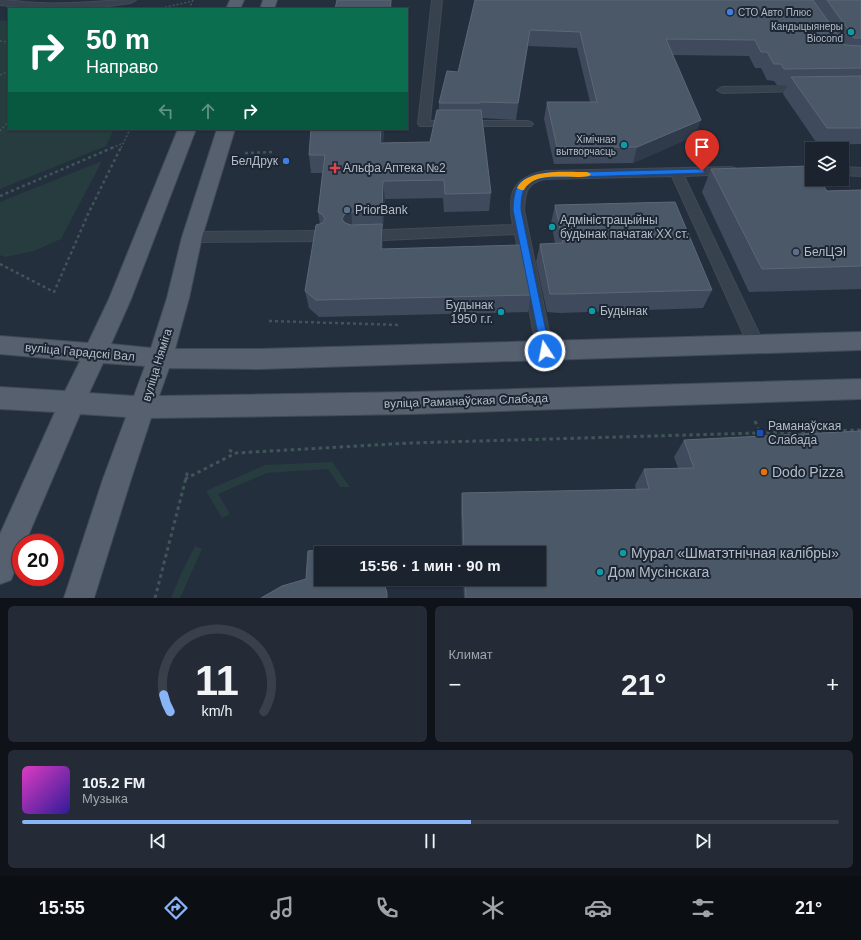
<!DOCTYPE html>
<html lang="ru">
<head>
<meta charset="utf-8">
<style>
	body { margin:0; font-family:Helvetica,sans-serif; background:#242b36; color:#f1f3f6; height:100vh; display:flex; flex-direction:column; font-size:15px; white-space:nowrap }
	* { box-sizing:border-box; margin:0 }
	p { font-size:13px; color:#a0a4aa }
	.icon { flex:none; width:22px; height:22px; fill:none; stroke:currentColor; stroke-width:2; stroke-linecap:round; stroke-linejoin:round }
	.map { position:relative; height:598px; overflow:hidden }
	.panel { display:flex; flex-direction:column; gap:8px; padding:8px; background:#0f1319; flex:1 }
	.panel>* { flex:none }
	.top-card { position:absolute; left:8px; top:8px; width:400px; height:122px; border-radius:0px; box-shadow:0 1px 3px #0004,0 0 0 1px #39404a; background:#0b6e4f; color:#fff; overflow:hidden }
	.fabs { position:absolute; left:805px; top:142px; display:grid; gap:8px }
	.fabs a { display:grid; place-items:center; width:44px; height:44px; border-radius:0px; background:#1b232e; box-shadow:0 1px 3px #0004,0 0 0 1px #39404a; font-size:20px }
	.speed { position:absolute; left:12px; top:534px; display:flex; gap:8px; font-size:20px; font-weight:700; text-align:center }
	.speed>* { display:grid; place-content:center; width:52px; height:52px; border-radius:50%; background:#1b232e; box-shadow:0 1px 3px #0004,0 0 0 1px #39404a; line-height:1 }
	.speed .limit { border:6px solid #d22; background:#fff; color:#111 }
	.pin { position:absolute; display:grid; place-items:center; width:34px; height:34px; color:#fff; margin:-41px -17px; border-radius:50% 50% 50% 0; rotate:-45deg; box-shadow:0 0 4px #0007 }
	.pin .icon { rotate:45deg }
	.me { position:absolute; width:44px; margin:-22px; rotate:349deg; stroke-linejoin:round; filter:drop-shadow(0 0 3px #0008) }
	.turn { display:flex; align-items:center; gap:14px; height:84px; padding:0 12px; font-size:18px }
	.turn .icon { width:52px; height:52px; stroke-width:2.5 }
	.turn b { display:block; font-size:28px; line-height:34px }
	.lanes { display:flex; align-items:center; height:38px; padding:0 12px; background:#0003; justify-content:center; gap:20px; direction:ltr }
	.lanes .off { opacity:.35 }
	.big { font-size:30px; font-weight:600; line-height:1.1 }
	.panel .card { flex:1; display:flex; flex-direction:column; justify-content:center; gap:6px; min-width:0; padding:0 14px; border-radius:6px; background:#242b36 }
	.panel .dial { align-items:center; gap:0 }
	.dial svg { height:104px; overflow:visible; fill:none; stroke:#39404a; stroke-width:7; stroke-linecap:round; text-anchor:middle }
	.dial text { fill:#f1f3f6; stroke:none }
	.song { display:flex; align-items:center; gap:12px }
	.cover { width:48px; height:48px; border-radius:6px; background:linear-gradient(135deg,hsl(310 70% 55%),hsl(250 70% 35%)) }
	.played { height:4px; border-radius:2px; background:linear-gradient(90deg,#8ab4f8 55%,#39404a 55%) }
	.keys { display:flex; justify-content:space-around; direction:ltr }
	.heat { display:flex; justify-content:space-between; align-items:center; font-size:22px; direction:ltr }
	.panel .tiles { flex:1; display:grid; gap:8px; grid-template-columns:1fr 1fr }
	.card:last-child { grid-column:span 2 }
	.trip { position:absolute; left:314px; top:546px; width:232px; height:40px; border-radius:0px; background:#1b232e; box-shadow:0 1px 3px #0004,0 0 0 1px #39404a; font-weight:600; line-height:40px; text-align:center }
	.menu { display:flex; height:64px; justify-content:space-around; align-items:center; background:#0b0e12; color:#a0a4aa }
	.menu .icon { width:28px; height:28px }
	.menu .current { color:#8ab4f8 }
	.menu b { font-size:18px; color:#f1f3f6 }
	.map>svg:first-child { display:block }
	.green { fill:#263c3f }
	.lines { fill:none; stroke-linecap:round; stroke-linejoin:round }
	.service-casing { stroke:#414a57; stroke-width:2 }
	.primary-casing { stroke:#414a57; stroke-width:2 }
	.path-far2 { stroke:#3f5557; stroke-width:1.5; stroke-dasharray:2 2; stroke-linecap:butt }
	.path-far1 { stroke:#3f5557; stroke-width:2.5; stroke-dasharray:3 3; stroke-linecap:butt }
	.path { stroke:#3f5557; stroke-width:3; stroke-dasharray:3.5 3.5; stroke-linecap:butt }
	.service { fill:#38414e; fill-rule:evenodd }
	.primary { fill:#56606e; fill-rule:evenodd }
	.wall { fill:#3f4b5c }
	.shaded-wall { fill:#2f3b4b }
	.building { fill:#4b5868; stroke:#5c6777 }
	.route { fill:#1a73e8; stroke:#114b97 }
	.slow { fill:#f59e0b }
	.shop-dot { fill:#3f7fe0; stroke:#1d2633; stroke-width:1.5 }
	.culture-dot { fill:#0f9aa8; stroke:#1d2633; stroke-width:1.5 }
	.health-dot { fill:#e0444e; stroke:#1d2633; stroke-width:1.5 }
	.service-dot { fill:#5c6f8a; stroke:#1d2633; stroke-width:1.5 }
	.transit-dot { fill:#1a4fb4; stroke:#1d2633; stroke-width:1.5 }
	.food-dot { fill:#e8710a; stroke:#1d2633; stroke-width:1.5 }
	.labels { text-anchor:middle; dominant-baseline:central; stroke-width:4; stroke-linejoin:round; paint-order:stroke }
	.far-poi-label { font-size:10px; fill:#b4bcc9; stroke:#1d2633; text-anchor:end }
	.poi-label { font-size:12px; fill:#b4bcc9; stroke:#1d2633; text-anchor:start }
	.street-label { font-size:12px; fill:#b4bcc9; stroke:#1d2633 }
	.near-poi-label { font-size:14px; fill:#b4bcc9; stroke:#1d2633; text-anchor:start }
</style>
</head>
<body>
<div class="map">
<svg width="861" height="598" viewBox="0 0 861 598">
	<rect width="100%" height="100%" fill="#242f3e"/>
	<path class="green" d="M0,20L9,21V129H114L106,146L0,189Z
		M102,161L61,239L34,251L5,257L0,255V202Z
		M332,462L350,487H340L328,469L267,473L218,494L230,514L222,518L206,491L265,465Z
		M195,546L202,549L180,598H171L181,574Z"/>
	<g class="lines">
		<defs>
			<path id="service" d="M0,0C13,0 27,3 40,3C72,5 104,0 136,0L131,3L87,9H40L0,5Z
				M432,0H442L430,121H527L531,122L533,124L531,126H420L418,124Z
				M805,86L810,89L809,91L722,93L717,90L722,87Z
				M731,167L735,168L737,171L735,174L684,176L764,344L762,348L756,350L750,348L748,344L672,176L545,179C526,183 525,192 524,210L553,351L551,356L545,357L539,356L537,351L515,234L362,241L357,239L355,236L357,233L362,231L513,225C507,193 512,178 545,171Z
				M842,167L861,168V176L842,175Z
				M320,231L325,233L327,236L325,239L320,241L192,242L187,240L185,237L187,234L192,232Z"/>
			<path id="primary" d="M230,0H244L240,9H226Z
				M263,0H277L274,9H260Z
				M178,129H196L131,299L111,344L151,348L167,298L182,237L217,129H235L202,237L189,298L175,349H260L861,332V350L260,369L169,368L159,396L412,392L861,379V399L412,414L151,418L131,479L94,598H64L103,479L126,417L80,414L25,543H21V554L11,580L0,584V534L55,412L0,409V387L65,391L80,361L0,354V336L88,343L109,299ZM103,363L145,366L134,396L89,393Z"/>
		</defs>
		<use href="#service" class="service-casing"/>
		<use href="#primary" class="primary-casing"/>
		<path class="path-far2" d="M157,9L193,1
			M189,9L193,0
			M0,41L9,42
			M0,75L9,71
			M0,131L9,121
			M112,148L123,143
			M121,148L130,129"/>
		<path class="path-far1" d="M245,153L275,152
			M0,196L114,147
			M0,264L54,292L89,212L121,147
			M269,321L401,325"/>
		<path class="path" d="M755,421L760,433
			M229,450L235,453
			M185,479L236,453L410,443L861,430
			M155,598L188,470"/>
		<use href="#service" class="service"/>
		<use href="#primary" class="primary"/>
	</g>
	<path class="wall" d="M475,0H861V144L818,145L783,94L787,85H777L774,81L767,80L761,68H755L749,56L673,55L695,136L633,163L554,164L544,119L547,102H590L577,48L528,46L516,120L482,118L491,193L489,211L444,212L443,198L385,199L383,228H382L383,241V249L531,295L528,312L319,317L309,308L305,291L320,224L318,212L322,173H311L309,155L311,129H384L383,143L430,142L439,110V103L458,72Z
		M711,169L827,191L861,190V289L749,292L702,192Z
		M555,205L712,290L703,308L560,313L547,312L536,262L540,244L555,243L551,223Z
		M684,440L861,598H464L463,579H539V553H462L461,509L462,493L636,490L635,485L644,469L678,468L674,457Z"/>
	<path class="shaded-wall" d="M391,0H392V9H390Z
		M530,30L528,46L516,120L518,103Z
		M701,120L695,136L633,163L637,147Z
		M381,129H384L381,161L380,143Z
		M383,181L385,199L383,228L382,211Z
		M351,212L353,230L347,232L342,219L344,215Z
		M382,224L383,241L382,266L381,249Z"/>
	<path class="building" d="M337,0H391L390,9H335Z
		M475,0H813L845,45L861,46V68L784,69L781,64H774L767,52H761L755,40L666,39L701,120L637,147H557L547,102H597L580,32L530,30L518,103L480,102V103H439L447,71L458,72Z
		M827,0H861V38H854Z
		M861,76V128H827L791,77Z
		M437,110H481L491,193L445,194L444,180L383,181L382,211L351,212L344,215L342,219L345,223L351,225L382,224L381,249L521,245L531,295L316,300L305,291L316,225L323,223L325,219L323,215L318,212L325,155H309L311,129H381L380,143L430,142Z
		M810,166L812,168V179H819L827,191L861,190V266L762,269L711,169Z
		M675,202L712,290L564,294H550L540,244L563,243L555,205Z
		M861,431V598H466L465,579H539V553H464L462,493L649,489L644,469L694,468L684,440Z
		M355,547L363,553H321V579H383L387,593V598H261L282,586L306,579L308,551Z"/>
	<path class="route" d="M702,169L704,170V173L545,178C524,181 521,189 521,210L550,351L549,354H542L513,210C514,183 520,177 545,173Z"/>
	<path class="slow" d="M587,172L591,174L589,176C570,180 536,169 524,190H521L517,188C526,168 568,172 587,172Z"/>
	<g class="shop-dot">
		<circle cx="730" cy="12" r="4"/>
		<circle cx="286" cy="161" r="4"/>
	</g>
	<g class="culture-dot">
		<circle cx="851" cy="32" r="4"/>
		<circle cx="624" cy="145" r="4"/>
		<circle cx="552" cy="227" r="4"/>
		<circle cx="592" cy="311" r="4"/>
		<circle cx="501" cy="312" r="4"/>
		<circle cx="623" cy="553" r="4"/>
		<circle cx="600" cy="572" r="4"/>
	</g>
	<path class="health-dot" d="M333 162h4v4h4v4h-4v4h-4v-4h-4v-4h4z"/>
	<g class="service-dot">
		<circle cx="347" cy="210" r="4"/>
		<circle cx="796" cy="252" r="4"/>
	</g>
	<rect class="transit-dot" x="756" y="429" width="8" height="8" rx="2"/>
	<circle class="food-dot" cx="764" cy="472" r="4"/>
	<g class="labels">
		<g class="far-poi-label">
			<text x="738" y="12" text-anchor="start">СТО Авто Плюс</text>
			<text x="843" y="26">Кандыцыянеры<tspan x="843" dy="12">Biocond</tspan></text>
			<text x="616" y="139">Хімічная<tspan x="616" dy="12">вытворчасць</tspan></text>
		</g>
		<g class="poi-label">
			<text x="278" y="161" text-anchor="end">БелДрук</text>
			<text x="343" y="168">Альфа Аптека №2</text>
			<text x="355" y="210">PriorBank</text>
			<text x="560" y="220">Адміністрацыйны<tspan x="560" dy="14">будынак пачатак XX ст.</tspan></text>
			<text x="804" y="252">БелЦЭІ</text>
			<text x="493" y="305" text-anchor="end">Будынак<tspan x="493" dy="14">1950 г.г.</tspan></text>
			<text x="600" y="311">Будынак</text>
			<text x="768" y="426">Раманаўская<tspan x="768" dy="14">Слабада</tspan></text>
		</g>
		<g class="street-label">
			<text transform="translate(80 352) rotate(5)">вуліца Гарадскі Вал</text>
			<text transform="translate(157 365) rotate(-73)">вуліца Няміга</text>
			<text transform="translate(466 401) rotate(-2)">вуліца Раманаўская Слабада</text>
		</g>
		<g class="near-poi-label">
			<text x="772" y="472">Dodo Pizza</text>
			<text x="631" y="553">Мурал «Шматэтнічная калібры»</text>
			<text x="608" y="572">Дом Мусінскага</text>
		</g>
	</g>
</svg>
<div class="fabs">
<a><svg class="icon" aria-label="layers" viewBox="0 0 24 24"><path d="M12 4l9 5-9 5-9-5zM3 14l9 5 9-5"/></svg></a>
</div>
<div class="speed"><div class="limit">20</div></div>
<div class="pin" style="left:702px;top:171px;background:#d93025"><svg class="icon" aria-label="arrive" viewBox="0 0 24 24"><path d="M6 21V4h12l-3 4 3 4H6"/></svg></div>
<svg class="me" style="left:545px;top:351px" viewBox="-20 -20 40 40"><circle r="17" fill="#1a73e8" stroke="#fff" stroke-width="3"/><path d="M0-11L8 9 0 5-8 9z" fill="#fff"/></svg>
<div class="trip">15:56 · 1 мин · 90 m</div>
<div class="top-card">
<div class="turn"><svg class="icon" aria-label="right" viewBox="0 0 24 24"><path d="M7 20v-9h11M14 6l5 5-5 5"/></svg><div><b>50 m</b>Направо</div></div>
<div class="lanes"><svg class="icon off" aria-label="left" viewBox="0 0 24 24"><path d="M17 20v-9H6M10 6l-5 5 5 5"/></svg><svg class="icon off" aria-label="ahead" viewBox="0 0 24 24"><path d="M12 20V5M6 11l6-6 6 6"/></svg><svg class="icon" aria-label="right" viewBox="0 0 24 24"><path d="M7 20v-9h11M14 6l5 5-5 5"/></svg></div>
</div>
</div>
<section class="panel">
<div class="tiles">
<div class="card dial"><svg viewBox="0 0 100 80">
<path d="M14 69A42 42 0 1 1 86 69"/>
<path d="M14 69A42 42 0 0 1 9 56" stroke="#8ab4f8"/>
<text x="50" y="56" font-size="32" font-weight="700">11</text>
<text x="50" y="72" font-size="11">km/h</text>
</svg></div>
<div class="card"><p>Климат</p>
<div class="heat"><a>−</a><b class="big">21°</b><a>+</a></div>
</div>
<div class="card">
<div class="song"><i class="cover"></i><div><b>105.2 FM</b><p>Музыка</p></div></div>
<div class="played"></div>
<div class="keys"><svg class="icon" aria-label="previous" viewBox="0 0 24 24"><path d="M18 5L8 12l10 7zM5 5v14"/></svg><svg class="icon" aria-label="pause" viewBox="0 0 24 24"><path d="M8 5v14M16 5v14"/></svg><svg class="icon" aria-label="next" viewBox="0 0 24 24"><path d="M6 5l10 7-10 7zM19 5v14"/></svg></div>
</div>
</div>
</section>
<nav class="menu">
<b>15:55</b>
<svg class="icon current" aria-label="directions" viewBox="0 0 24 24"><path d="M12 3l9 9-9 9-9-9zM9 14v-3h6M13 9l2 2-2 2"/></svg>
<svg class="icon" aria-label="music" viewBox="0 0 24 24"><path d="M9 18V5l10-2v13"/><circle cx="6" cy="18" r="3"/><circle cx="16" cy="16" r="3"/></svg>
<svg class="icon" aria-label="phone" viewBox="0 0 24 24"><path d="M5 4h4l2 5-3 2q2 4 5 5l2-3 5 2v4C11 20 4 13 5 4z"/></svg>
<svg class="icon" aria-label="climate" viewBox="0 0 24 24"><path d="M12 3v18M4 7l16 10M4 17L20 7"/></svg>
<svg class="icon" aria-label="car" viewBox="0 0 24 24"><path d="M5 17H2v-5l4-1 3-4h7l3 4 3 1v5h-3M9 17h6M6 11h13"/><circle cx="7" cy="17" r="2"/><circle cx="17" cy="17" r="2"/></svg>
<svg class="icon" aria-label="filters" viewBox="0 0 24 24"><path d="M4 7h16M4 17h16"/><circle cx="9" cy="7" r="2"/><circle cx="15" cy="17" r="2"/></svg>
<b>21°</b>
</nav>
</body>
</html>
